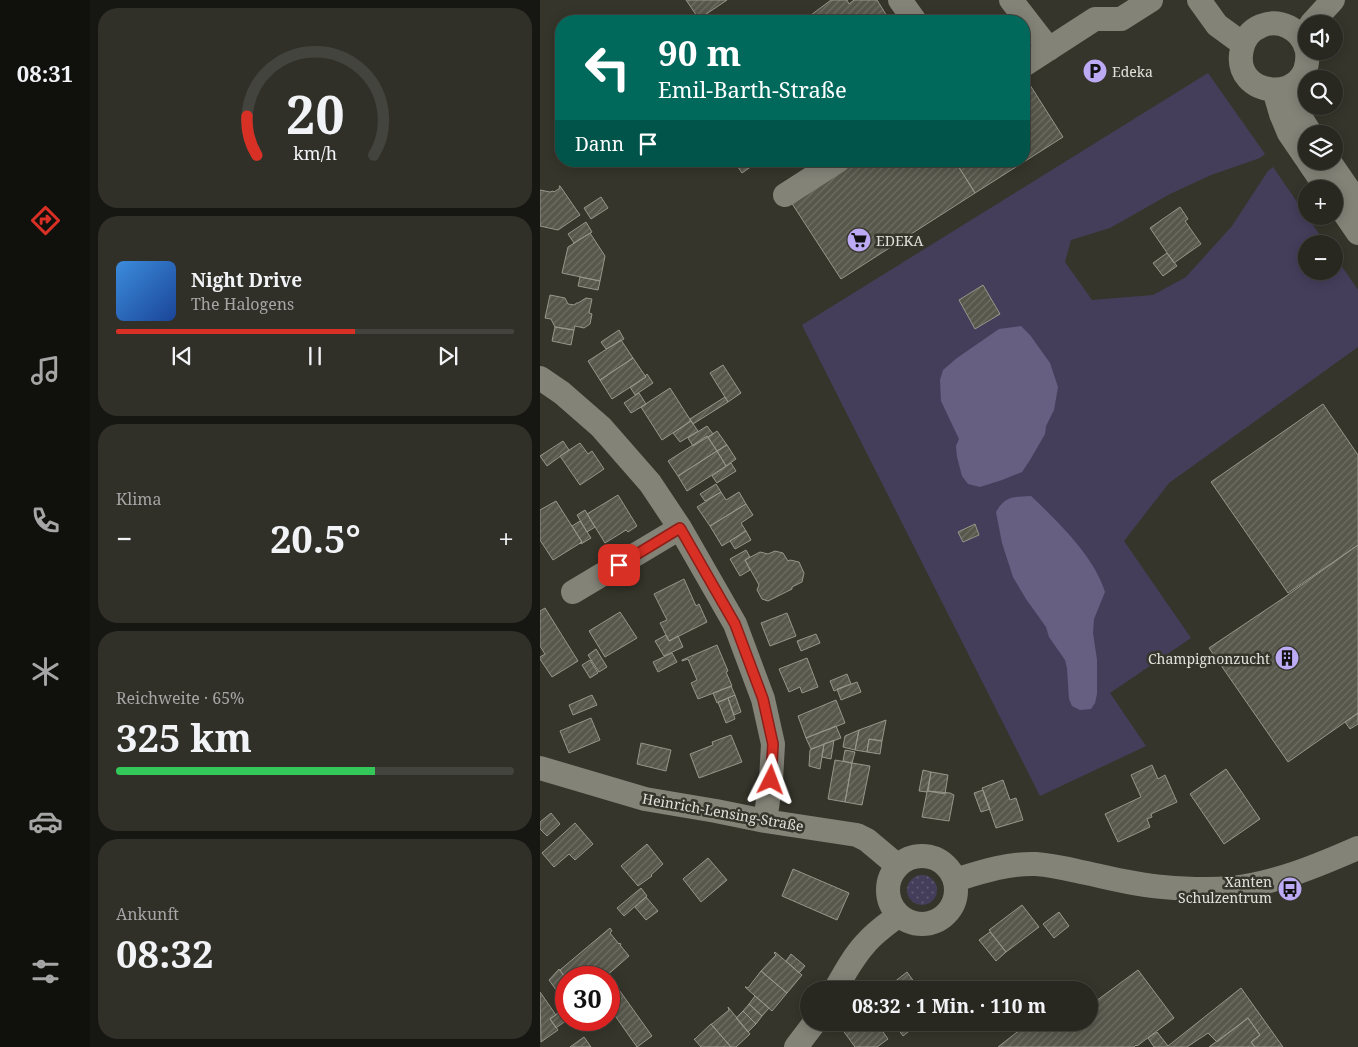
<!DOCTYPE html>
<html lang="de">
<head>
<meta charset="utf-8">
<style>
	body { margin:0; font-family:"Noto Serif",serif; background:#303029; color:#f1f3f6; height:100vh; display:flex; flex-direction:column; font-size:19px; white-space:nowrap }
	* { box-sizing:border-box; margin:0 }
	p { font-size:16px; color:#a5a6a5 }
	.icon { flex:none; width:28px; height:28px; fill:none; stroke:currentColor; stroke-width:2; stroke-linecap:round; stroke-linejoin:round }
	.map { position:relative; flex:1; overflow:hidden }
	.drawer { display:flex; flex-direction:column; gap:8px; padding:8px; background:#161612; width:450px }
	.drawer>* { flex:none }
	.top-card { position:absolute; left:15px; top:15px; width:475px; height:152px; border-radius:20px; box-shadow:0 2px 12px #0003,0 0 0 1px #44443e; background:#00695c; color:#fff; overflow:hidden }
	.buttons { position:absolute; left:758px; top:15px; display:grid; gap:10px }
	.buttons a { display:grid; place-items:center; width:45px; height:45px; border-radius:50%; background:#282820; box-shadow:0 2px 12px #0003,0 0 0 1px #44443e; font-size:25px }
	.speed { position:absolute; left:15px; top:966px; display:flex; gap:10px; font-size:25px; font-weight:700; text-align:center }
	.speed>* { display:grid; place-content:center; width:65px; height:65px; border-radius:50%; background:#282820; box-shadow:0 2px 12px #0003,0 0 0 1px #44443e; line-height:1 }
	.speed .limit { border:8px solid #d22; background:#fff; color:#111 }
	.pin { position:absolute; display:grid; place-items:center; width:42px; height:42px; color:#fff; margin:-21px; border-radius:10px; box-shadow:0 2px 8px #0006 }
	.me { position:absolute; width:55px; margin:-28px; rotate:3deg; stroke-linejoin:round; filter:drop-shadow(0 0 4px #0008) }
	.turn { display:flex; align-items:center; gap:18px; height:105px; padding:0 20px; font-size:22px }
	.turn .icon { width:65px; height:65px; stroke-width:2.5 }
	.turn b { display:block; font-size:35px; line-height:42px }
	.then { display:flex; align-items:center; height:48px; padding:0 20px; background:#0003; gap:10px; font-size:19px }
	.big { font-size:38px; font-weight:700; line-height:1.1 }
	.drawer .tile { flex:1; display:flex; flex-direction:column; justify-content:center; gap:8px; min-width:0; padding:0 18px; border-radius:20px; background:#303029 }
	.drawer .dial { align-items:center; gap:0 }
	.dial svg { height:130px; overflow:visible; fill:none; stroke:#44443e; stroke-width:7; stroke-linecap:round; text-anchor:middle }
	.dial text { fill:#f1f3f6; stroke:none }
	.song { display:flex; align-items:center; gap:15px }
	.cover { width:60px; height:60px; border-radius:8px; background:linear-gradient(135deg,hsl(210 70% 55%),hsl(220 70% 35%)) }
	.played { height:5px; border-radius:2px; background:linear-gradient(90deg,#d93025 60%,#44443e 60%) }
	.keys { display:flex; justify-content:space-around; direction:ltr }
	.heat { display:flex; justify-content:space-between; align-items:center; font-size:28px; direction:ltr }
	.charge { height:8px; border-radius:4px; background:linear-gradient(90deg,#34c759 65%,#44443e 0) }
	.trip { position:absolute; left:260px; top:981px; width:298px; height:50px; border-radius:25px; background:#282820; box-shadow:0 2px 12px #0003,0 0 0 1px #44443e; font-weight:700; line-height:50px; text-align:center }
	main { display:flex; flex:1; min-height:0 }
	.dock { display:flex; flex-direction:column; width:90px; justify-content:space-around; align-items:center; background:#10100d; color:#a5a6a5 }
	.dock .icon { width:35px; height:35px }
	.dock .on { color:#d93025 }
	.dock b { font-size:22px; color:#f1f3f6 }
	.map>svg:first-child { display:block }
	.grass { fill:url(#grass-dots) }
	.garden { fill:#453e5b }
	.water { fill:#675f82 }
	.building { fill:url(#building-hatch); stroke:#97968a }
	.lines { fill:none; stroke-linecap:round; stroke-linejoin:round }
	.minor { stroke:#848378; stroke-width:24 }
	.route-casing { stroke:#8d1f18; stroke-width:12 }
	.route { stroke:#d93025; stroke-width:9 }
	.labels { text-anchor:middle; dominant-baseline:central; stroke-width:5; stroke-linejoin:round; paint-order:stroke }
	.poi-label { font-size:14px; fill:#e1e1db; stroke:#36352b; text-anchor:start }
	.street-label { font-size:14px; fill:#e1e1db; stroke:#36352b }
</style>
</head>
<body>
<main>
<nav class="dock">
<b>08:31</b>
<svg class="icon on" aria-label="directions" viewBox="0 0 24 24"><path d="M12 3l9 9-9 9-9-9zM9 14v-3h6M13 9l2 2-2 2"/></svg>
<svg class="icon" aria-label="music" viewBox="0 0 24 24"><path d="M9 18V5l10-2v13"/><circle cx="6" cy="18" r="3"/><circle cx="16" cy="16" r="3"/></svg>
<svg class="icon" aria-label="phone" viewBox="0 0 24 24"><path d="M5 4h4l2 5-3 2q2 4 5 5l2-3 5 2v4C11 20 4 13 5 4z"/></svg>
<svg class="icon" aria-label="climate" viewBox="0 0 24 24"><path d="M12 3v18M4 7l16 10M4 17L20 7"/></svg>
<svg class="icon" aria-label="car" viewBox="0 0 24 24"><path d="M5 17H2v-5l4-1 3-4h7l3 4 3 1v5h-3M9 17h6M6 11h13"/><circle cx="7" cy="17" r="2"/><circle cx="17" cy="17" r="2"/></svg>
<svg class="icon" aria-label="filters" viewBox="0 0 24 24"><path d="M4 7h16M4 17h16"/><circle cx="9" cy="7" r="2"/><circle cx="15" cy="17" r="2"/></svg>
</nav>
<section class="drawer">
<div class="tile dial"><svg viewBox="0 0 100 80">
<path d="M14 69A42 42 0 1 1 86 69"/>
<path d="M14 69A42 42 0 0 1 8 45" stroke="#d93025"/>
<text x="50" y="56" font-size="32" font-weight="700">20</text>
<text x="50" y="72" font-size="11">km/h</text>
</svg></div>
<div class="tile">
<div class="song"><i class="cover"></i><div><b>Night Drive</b><p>The Halogens</p></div></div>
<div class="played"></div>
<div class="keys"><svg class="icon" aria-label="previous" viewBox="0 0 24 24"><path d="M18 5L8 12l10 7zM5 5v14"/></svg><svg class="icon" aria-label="pause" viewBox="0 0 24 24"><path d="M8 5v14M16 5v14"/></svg><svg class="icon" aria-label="next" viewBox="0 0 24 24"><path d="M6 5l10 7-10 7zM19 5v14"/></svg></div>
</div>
<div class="tile"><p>Klima</p>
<div class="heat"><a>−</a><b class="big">20.5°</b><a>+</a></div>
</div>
<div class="tile"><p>Reichweite · 65%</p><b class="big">325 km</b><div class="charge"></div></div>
<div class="tile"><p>Ankunft</p><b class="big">08:32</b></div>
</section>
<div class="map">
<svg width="818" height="1047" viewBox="0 0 818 1047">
	<defs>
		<pattern id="grass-dots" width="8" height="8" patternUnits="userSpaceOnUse" patternTransform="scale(1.25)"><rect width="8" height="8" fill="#453e5b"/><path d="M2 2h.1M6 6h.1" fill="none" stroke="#605a72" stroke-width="1.8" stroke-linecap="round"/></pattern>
		<pattern id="building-hatch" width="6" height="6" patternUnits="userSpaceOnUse" patternTransform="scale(1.25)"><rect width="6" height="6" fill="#58574c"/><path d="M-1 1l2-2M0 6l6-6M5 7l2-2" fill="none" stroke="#706f65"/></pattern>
	</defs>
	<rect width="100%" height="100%" fill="#36352b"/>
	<path class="grass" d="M367 890a15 15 0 1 1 30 0a15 15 0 1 1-30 0Z"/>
	<path class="garden" d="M668,73L725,154L720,158L671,175L630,194L570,228L531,240L525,262L552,300L613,295L646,277L692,226L728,171L733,167L786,244H766V271H794V255L818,290V347L629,483L584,541L651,638L570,693L606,746L500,796L262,325Z"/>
	<path class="water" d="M481,326L490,335L510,363L518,387L514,410L506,426L505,434L490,460L482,472L462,480L440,487L428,484L422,476L417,457L416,446L419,439L401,401L400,380L403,370L417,358L459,329Z
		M491,496C518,522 554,556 565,592L554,619L553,633L557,660V694L555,703L551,709L540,710L532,706L529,699L527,668L525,660L509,637L506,627L486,599L473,577L462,543L456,512C465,496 473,497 491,496Z"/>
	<path class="building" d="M146,0H187L159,19Z
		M291,0H307L309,4L314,0H337L350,21H263Z
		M490,85L523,137L435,193L415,161H484V89Z
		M194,161H219L202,173Z
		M314,161H415L435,193L301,279L251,202Z
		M19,186H20L40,215L18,230L0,226V190L10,192L13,191L14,192L20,188Z
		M61,197L68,208L51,219L44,208Z
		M640,207L648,219L645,221L661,244L634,263L610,228Z
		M46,222L52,232L34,243L28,234Z
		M50,233L65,256L60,281L22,273L28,247Z
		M627,253L637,266L623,276L613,263Z
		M40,277L60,281L58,290L38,286Z
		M443,285L460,314L435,329L419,300Z
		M10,295L25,298L28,304L35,305L36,303H38L46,298L52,299L49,313L52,314L50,324L44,328L35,326L34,330L15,327L11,319L5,318Z
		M15,327L34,330L31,345L12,341Z
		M79,330L84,339L66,349L61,342Z
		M81,340L93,358L60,380L48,361Z
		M93,358L106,377L72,399L60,380Z
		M183,365L201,393L188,402L170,373Z
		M107,374L113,383L95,395L90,387L106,377L105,376Z
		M130,388L151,421L122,440L101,407Z
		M99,393L106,404L91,413L84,403Z
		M185,397L188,402L153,424L150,419Z
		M783,404L818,455V545L748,593L671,482Z
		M151,421L158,431L140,442L133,433Z
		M167,426L173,434L153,446L148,438Z
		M177,431L187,445L177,451L168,437Z
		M167,436L177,451L138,476L128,461Z
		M23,441L29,450L7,466L0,456Z
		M40,443L48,454L52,451L64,469L40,485L20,456Z
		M187,445L196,459L186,466L177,451Z
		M177,451L186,466L147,491L138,476Z
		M191,463L196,471L177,483L172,476Z
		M176,484L181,492L165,501L160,494Z
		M181,492L186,500L199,492L206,504L170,526L157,507Z
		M78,495L97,526L88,532L86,530L65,543L47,514Z
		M16,501L42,542L13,560L0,540V510Z
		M206,504L213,515L201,523L206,531L182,546L170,526Z
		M45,510L55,527L47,532L37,515Z
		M40,521L51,538L41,544L40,543L42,542L32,526Z
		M435,524L439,535L423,542L418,532Z
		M206,531L211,540L195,549L190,541Z
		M818,545V713L748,762L669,648L745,597Z
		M206,550L210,557L205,560L210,570L200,576L190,559Z
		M235,551L243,553L248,561L250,560L259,562L264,573L262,582L252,587V589L228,601L222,599L217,590L219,585L205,560L220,552L228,554Z
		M144,579L156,606L159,604L167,622L129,641L120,623L127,620L114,594Z
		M5,608L38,661L12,677L0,659V657L5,654L0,646V611Z
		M80,612L97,638L65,657L49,631Z
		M247,613L256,636L230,646L221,623Z
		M276,634L280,643L261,651L257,641Z
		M126,635L129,641L138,636L143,647L124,656L115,641Z
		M177,645L188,671L186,672L192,686L158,699L151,683L157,680L148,659L142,661V660Z
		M56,649L67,667L59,672L48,655Z
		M132,653L137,662L118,672L113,662Z
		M267,658L278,687L262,693L260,687L249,692L239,669Z
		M50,660L58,673L50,678L42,665Z
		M307,674L311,684L294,691L290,681Z
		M317,682L321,692L301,700L297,689Z
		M191,686L195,695L177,703L173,693Z
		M52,695L57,705L33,715L29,705Z
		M195,695L201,712L194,715L188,698Z
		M188,698L195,719L186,723L178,702Z
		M296,700L305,723L266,738L258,716Z
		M818,713V724L810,729L805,722Z
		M51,718L60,740L29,753L20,731Z
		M346,720L342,741L329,739L327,752L315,750L319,730Z
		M296,726L301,738L271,749L266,738Z
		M319,730L315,750L303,747L305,736Z
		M191,735L202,762L159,778L150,754L173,745L172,742Z
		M329,739L342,741L340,754L327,752Z
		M294,740L291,759L282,757L284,744Z
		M101,743L131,750L126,771L97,764Z
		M284,744L280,769L269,766L270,750Z
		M305,750L315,752L312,763L303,761Z
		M295,760L312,763L305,802L288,799Z
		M312,763L330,766L322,805L305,802Z
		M612,765L618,779L625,775L637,802L611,814L612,817L607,819L610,827L578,842L565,814L601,797L591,775Z
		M686,769L720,819L684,844L650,794Z
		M383,770L391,772L387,792L379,791Z
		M391,772L408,775L405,794L388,791Z
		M463,780L470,800L476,798L483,820L456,828L442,788Z
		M443,790L450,809L441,812L434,793Z
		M388,791L410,793L414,795L409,821L382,817L387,792Z
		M11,813L20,824L7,836L0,829V822Z
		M35,823L53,844L35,860L29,854L14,867L2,853Z
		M107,844L123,864L111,875L112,876L98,886L81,866Z
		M168,858L187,880L161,902L143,879Z
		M253,869L309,893L297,920L242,896Z
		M101,888L107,896L84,916L77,908Z
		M106,897L118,911L106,920L95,907Z
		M482,905L499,927L466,952L449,930Z
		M519,912L529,926L514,938L503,924Z
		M70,928L72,931L70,933L79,944L80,943L81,945H80L89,956L64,978H26V979L20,970Z
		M450,932L466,952L456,961L439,940Z
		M235,952L262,975L247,993L221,971L236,955L234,953Z
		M251,954L265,966L259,973L246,961Z
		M19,969L26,979V999L24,1001L9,980Z
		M598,970L634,1018L597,1046L596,1045L594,1047H458L490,1022H549V1001L556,999V1001Z
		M221,971L247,993L232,1011L205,987H206L208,988Z
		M367,972L380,990H344Z
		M77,987L112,1036L97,1047L69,1007V994Z
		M701,988L743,1047H715L711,1042L720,1035L708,1018L677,1042L668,1033L647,1047H614L608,1038L617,1032L628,1046Z
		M0,992L16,1015L10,1019L18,1030L1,1042Z
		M215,996L229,1008L222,1016L209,1004Z
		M209,1004L222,1016L216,1024L203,1011Z
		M188,1007L210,1034L196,1047H191L171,1024H172L189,1010Z
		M22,1010L26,1016V1020H27L16,1028L10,1019Z
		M203,1011L216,1024L208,1032L196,1018Z
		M708,1018L720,1035L711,1042L715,1047H669Z
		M311,1022H336L348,1039L337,1047H315L302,1029Z
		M353,1022H369L373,1028L363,1036Z
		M171,1024L191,1047H161L154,1039H155Z
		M44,1037L51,1047H30Z"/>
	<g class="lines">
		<path class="minor" d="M360,0L375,21
			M471,0L509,49
			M659,0L677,25L703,44
			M771,24L793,0
			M766,48C761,29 739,18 721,26C711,30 704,39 702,49C690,99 773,106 767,51
			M484,65L555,19H581L611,0
			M752,85L761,118L771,134
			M734,90L741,114L749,133L766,158
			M768,161L787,189
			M789,161L818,203
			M245,195L298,161
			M794,198L818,233
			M0,378L22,393L61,427L110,483L140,528L195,624L223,699L233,744L231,780L225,821
			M33,592L140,528
			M0,768L105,799L176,811L225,821L317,835L327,840L358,866
			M348 890a34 34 0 1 1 68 0a34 34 0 1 1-68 0Z
			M415,880C441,872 468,863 496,864C510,865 524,868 537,871C566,877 594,885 623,887C645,889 669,890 692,888C736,883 777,866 818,848
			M295,990C304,974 313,957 326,943C335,932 347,924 359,915
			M256,1047L275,1022"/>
	</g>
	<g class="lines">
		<defs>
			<path id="route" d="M79,565L140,528L195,624L223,699L233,744L231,780"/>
		</defs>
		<use href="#route" class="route-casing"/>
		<use href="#route" class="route"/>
	</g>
	<defs>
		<symbol id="parking-disc" viewBox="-11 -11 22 22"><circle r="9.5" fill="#bcaaf5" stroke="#36352b"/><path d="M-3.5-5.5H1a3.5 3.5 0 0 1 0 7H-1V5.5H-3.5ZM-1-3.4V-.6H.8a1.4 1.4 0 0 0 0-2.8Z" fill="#111"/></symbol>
		<symbol id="supermarket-disc" viewBox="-11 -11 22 22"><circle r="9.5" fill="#bcaaf5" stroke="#36352b"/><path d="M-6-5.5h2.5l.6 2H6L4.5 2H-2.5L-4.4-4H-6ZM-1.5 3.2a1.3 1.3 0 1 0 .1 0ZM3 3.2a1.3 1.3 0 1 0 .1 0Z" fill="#111"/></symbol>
		<symbol id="building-disc" viewBox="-11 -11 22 22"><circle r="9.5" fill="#bcaaf5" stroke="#36352b"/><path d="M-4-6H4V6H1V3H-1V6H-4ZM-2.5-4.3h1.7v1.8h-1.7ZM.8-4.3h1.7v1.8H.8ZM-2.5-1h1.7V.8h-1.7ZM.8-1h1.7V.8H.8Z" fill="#111"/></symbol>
		<symbol id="bus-disc" viewBox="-11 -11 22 22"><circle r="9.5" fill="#bcaaf5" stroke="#36352b"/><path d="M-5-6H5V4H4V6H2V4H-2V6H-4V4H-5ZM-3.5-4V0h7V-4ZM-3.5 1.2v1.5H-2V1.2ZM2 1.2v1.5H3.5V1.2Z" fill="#111"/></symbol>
	</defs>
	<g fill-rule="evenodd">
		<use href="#parking-disc" x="541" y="57" width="28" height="28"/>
		<use href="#supermarket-disc" x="305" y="226" width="28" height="28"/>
		<use href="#building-disc" x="733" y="644" width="28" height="28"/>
		<use href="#bus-disc" x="736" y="875" width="28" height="28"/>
	</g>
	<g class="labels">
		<g class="poi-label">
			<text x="572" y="71">Edeka</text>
			<text x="336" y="240">EDEKA</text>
			<text x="730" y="658" text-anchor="end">Champignonzucht</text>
			<text x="732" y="881" text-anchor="end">Xanten<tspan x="732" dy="16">Schulzentrum</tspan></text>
		</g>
		<g class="street-label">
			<text transform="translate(183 812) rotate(10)">Heinrich-Lensing-Straße</text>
		</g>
	</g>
</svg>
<div class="buttons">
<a><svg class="icon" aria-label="sound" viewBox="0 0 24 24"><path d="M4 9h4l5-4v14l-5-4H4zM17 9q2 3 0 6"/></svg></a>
<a><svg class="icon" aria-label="search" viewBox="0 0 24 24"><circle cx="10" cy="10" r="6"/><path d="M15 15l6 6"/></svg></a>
<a><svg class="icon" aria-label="layers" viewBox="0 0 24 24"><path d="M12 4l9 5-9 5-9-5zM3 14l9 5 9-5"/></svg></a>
<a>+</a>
<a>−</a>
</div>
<div class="speed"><div class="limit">30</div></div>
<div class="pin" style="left:79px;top:565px;background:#d93025"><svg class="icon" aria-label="arrive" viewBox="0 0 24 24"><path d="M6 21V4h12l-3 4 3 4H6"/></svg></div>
<svg class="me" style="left:231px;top:780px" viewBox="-20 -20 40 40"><path d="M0-17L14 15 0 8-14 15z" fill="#d93025" stroke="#fff" stroke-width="4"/></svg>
<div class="trip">08:32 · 1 Min. · 110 m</div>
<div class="top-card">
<div class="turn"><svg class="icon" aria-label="left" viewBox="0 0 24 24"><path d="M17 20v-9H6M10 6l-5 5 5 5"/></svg><div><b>90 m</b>Emil-Barth-Straße</div></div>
<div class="then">Dann<svg class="icon" aria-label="arrive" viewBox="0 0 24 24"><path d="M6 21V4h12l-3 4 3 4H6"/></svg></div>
</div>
</div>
</main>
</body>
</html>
